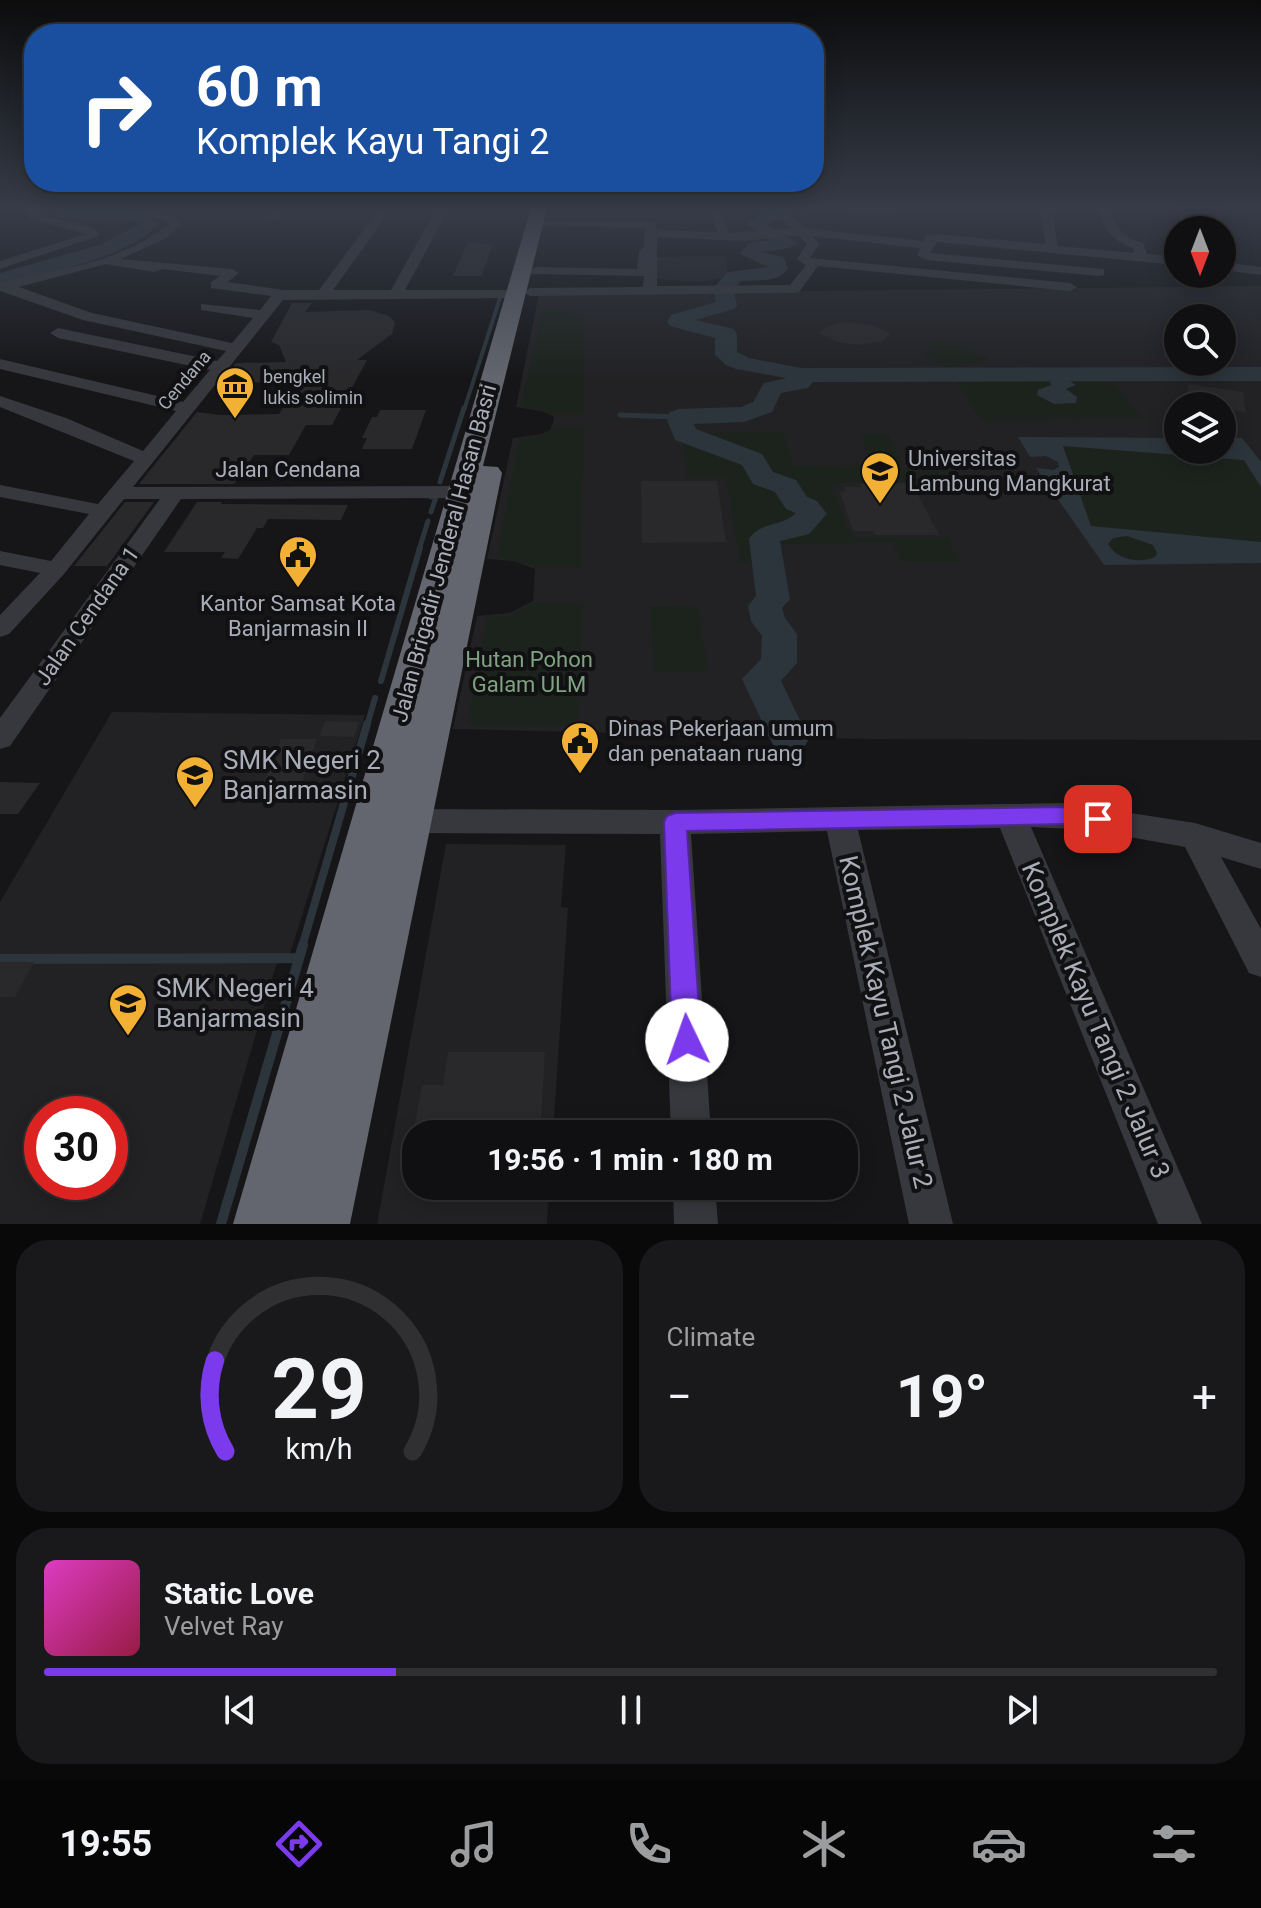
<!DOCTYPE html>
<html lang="en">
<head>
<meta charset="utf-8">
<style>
	body { margin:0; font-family:Roboto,sans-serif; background:#19191b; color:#f1f3f6; height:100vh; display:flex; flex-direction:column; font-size:30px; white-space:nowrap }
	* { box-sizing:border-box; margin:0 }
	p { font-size:26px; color:#9c9d9f }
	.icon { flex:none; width:44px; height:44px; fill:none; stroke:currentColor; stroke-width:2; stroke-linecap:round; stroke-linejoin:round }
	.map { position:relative; height:1224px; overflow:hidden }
	.side { display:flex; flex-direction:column; gap:16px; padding:16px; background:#09090a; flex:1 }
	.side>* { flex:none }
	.guide { position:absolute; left:24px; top:24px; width:800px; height:168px; border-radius:32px; box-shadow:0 4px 20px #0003,0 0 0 2px #303032; background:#1a4fa0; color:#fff; overflow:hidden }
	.needle { width:52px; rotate:180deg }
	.fabs { position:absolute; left:1164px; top:216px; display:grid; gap:16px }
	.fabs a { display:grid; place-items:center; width:72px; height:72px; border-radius:50%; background:#101012; box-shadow:0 4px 20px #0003,0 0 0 2px #303032; font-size:40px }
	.speed { position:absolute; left:24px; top:1096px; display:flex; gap:16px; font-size:40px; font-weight:700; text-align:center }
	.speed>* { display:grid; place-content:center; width:104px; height:104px; border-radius:50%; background:#101012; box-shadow:0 4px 20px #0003,0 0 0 2px #303032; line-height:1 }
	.speed .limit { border:12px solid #d22; background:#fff; color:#111 }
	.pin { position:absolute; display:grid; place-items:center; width:68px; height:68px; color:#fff; margin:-34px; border-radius:16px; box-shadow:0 4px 12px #0006 }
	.me { position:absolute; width:88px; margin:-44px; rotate:357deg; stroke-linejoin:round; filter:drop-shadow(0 0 6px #0008) }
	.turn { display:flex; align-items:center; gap:28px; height:168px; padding:0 40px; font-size:36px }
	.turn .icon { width:104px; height:104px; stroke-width:2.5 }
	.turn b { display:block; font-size:56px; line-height:68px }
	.big { font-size:60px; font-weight:700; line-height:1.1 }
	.side .widget { flex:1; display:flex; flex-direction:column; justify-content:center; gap:12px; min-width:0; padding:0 28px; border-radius:32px; background:#19191b }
	.side .dial { align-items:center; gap:0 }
	.dial svg { height:208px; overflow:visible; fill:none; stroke:#303032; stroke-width:7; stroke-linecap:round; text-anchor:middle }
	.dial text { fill:#f1f3f6; stroke:none }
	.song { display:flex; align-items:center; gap:24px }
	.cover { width:96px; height:96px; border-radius:12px; background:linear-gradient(135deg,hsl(310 70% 55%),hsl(340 70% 35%)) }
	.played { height:8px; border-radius:4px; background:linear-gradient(90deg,#7c3aed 30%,#303032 30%) }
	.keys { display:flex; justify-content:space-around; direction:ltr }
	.heat { display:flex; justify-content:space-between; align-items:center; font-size:44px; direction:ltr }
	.side .tiles { flex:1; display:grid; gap:16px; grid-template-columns:1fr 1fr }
	.widget:last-child { grid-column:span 2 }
	.trip { position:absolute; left:402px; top:1120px; width:456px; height:80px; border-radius:32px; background:#101012; box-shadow:0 4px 20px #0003,0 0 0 2px #303032; font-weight:700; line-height:80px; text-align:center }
	.tabs { display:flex; height:128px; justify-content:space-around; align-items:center; background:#060607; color:#9c9d9f }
	.tabs .icon { width:56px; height:56px }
	.tabs .active { color:#7c3aed }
	.tabs b { font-size:36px; color:#f1f3f6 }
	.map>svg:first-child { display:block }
	.built { fill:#222225; fill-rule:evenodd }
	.green { fill:#1c231d }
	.water { fill:#2c353c; fill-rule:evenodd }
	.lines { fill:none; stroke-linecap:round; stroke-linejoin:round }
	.stream-far4 { stroke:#2c353c; stroke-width:4 }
	.stream-far3 { stroke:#2c353c; stroke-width:5 }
	.stream-far2 { stroke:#2c353c; stroke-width:6 }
	.stream-far1 { stroke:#2c353c; stroke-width:8 }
	.stream { stroke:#2c353c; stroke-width:10 }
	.river { fill:#2c353c; fill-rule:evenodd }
	.building { fill:#29292c }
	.minor { fill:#37383d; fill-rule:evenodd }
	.highway { fill:#63666e; fill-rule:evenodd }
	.route { fill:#7c3aed; stroke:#51269a; stroke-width:2 }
	.labels { text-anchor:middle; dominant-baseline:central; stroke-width:8; stroke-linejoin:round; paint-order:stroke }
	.far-poi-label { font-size:18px; fill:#a8adb8; stroke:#111113; text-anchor:start }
	.far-street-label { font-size:18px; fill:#a8adb8; stroke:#111113 }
	.poi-label { font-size:22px; fill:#a8adb8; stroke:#111113; text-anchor:start }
	.street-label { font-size:22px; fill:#a8adb8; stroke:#111113 }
	.park-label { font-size:22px; fill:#7fa381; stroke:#111113 }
	.near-poi-label { font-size:26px; fill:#a8adb8; stroke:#111113; text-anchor:start }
	.near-street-label { font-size:26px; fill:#a8adb8; stroke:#111113 }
</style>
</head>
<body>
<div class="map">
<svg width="1261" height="1224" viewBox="0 0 1261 1224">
	<rect width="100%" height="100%" fill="#161618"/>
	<path class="built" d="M726,256L728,277L699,282L657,279L656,257Z
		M1261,286V740L869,739L453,729L477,616L510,613L533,601L535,569L513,561L487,559L513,438L542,434L550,430L553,423L554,417L545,412L516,407L539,294ZM1178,318H1222V362H1178ZM1178,406H1222V450H1178Z
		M112,712L365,715L289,957H0V902Z
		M446,844L566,845L561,907L568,908L553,1134H416V1186H549L547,1224H377Z
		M278,959L200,1224H0V960ZM42,1114H110V1182H42Z"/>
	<path class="green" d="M543,310H568L584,319V415H552L521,405Z
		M946,339L990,359L949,367L922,354L929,352L931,342Z
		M1106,377L1145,419L981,420L954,378Z
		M555,427H584L581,567H539L497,556L519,439L543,435Z
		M783,432L793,466L872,465L860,434H888L904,468H951L958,481L832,483L851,537H947L959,562H901L893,543L778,544L781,562H740L726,477H687L682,433Z
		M1063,446L1244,460L1261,487V542L1091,526Z
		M1125,536L1153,545L1157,553L1155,557L1136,560L1114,552L1109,540Z
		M536,602L583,603L578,726H467L487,618L509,616Z
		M697,605L708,671L655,672L649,606Z"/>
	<path class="water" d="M1057,377H1064L1076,385L1066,389L1077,397L1076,403L1054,404L1037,395L1038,390L1051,385L1050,382Z
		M1018,437L1178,438V450H1222V438H1242L1261,462V487L1244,460L1063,446L1091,526L1261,542V563L1104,565L1036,468L1053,470L1059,467L1058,462L1046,456L1030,457ZM1127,536L1153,545L1157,553L1155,557C1139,564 1117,560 1108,544L1113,538Z"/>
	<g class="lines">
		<path class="stream-far4" d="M464,410L500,298"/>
		<path class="stream-far3" d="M620,415L679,417
			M440,482L464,408
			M431,497H436L431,512
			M419,550L428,521"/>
		<path class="stream-far2" d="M381,681L420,548
			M367,726L375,698"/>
		<path class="stream-far1" d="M302,947L367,724"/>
		<path class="stream" d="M0,959L298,958
			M221,1224L303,945"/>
		<path class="river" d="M56,208L134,211L159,223C131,258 43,274 0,285V273L99,245L140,224L131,221L60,218L52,213Z
			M752,208H770L777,213V219L767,225L798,243L789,248L761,252L783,257L788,268C780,283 756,280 741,281L733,289L737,305L734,309L696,320L734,329L737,334V352L749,358L801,368L1261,367V381L813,382L808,388L781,393L772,412L744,422L694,424L696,429L762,454L773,472L796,480L807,497L817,501L827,514L809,534L780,541L790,599L782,608L785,618L797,634V663L781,681L809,739L803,749L789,753L775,749L742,679L761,659L762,636L751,621L748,606L756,596L749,539C761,521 782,527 796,513L786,509L775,492L753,484L742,465L675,440L666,417L670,412L679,409L741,407L753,402L764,383L786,378L736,369L726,365L715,355V338L670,326L667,322L671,315L716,302L713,288L728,272L768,267L740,254L749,243L770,240L746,225L760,215Z"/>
	</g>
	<path class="building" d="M468,242L493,245L481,276H453Z
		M292,303H312L305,312L369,310L389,316L395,322L392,334L357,360H367L332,425H306L289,455H254L234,484H139L197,412L220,415L279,414L299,383L221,382L236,363L286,362L279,345L271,342Z
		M843,322L873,325L891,334L881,342L856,345L837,342L819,333L830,325Z
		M1188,384L1243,392L1246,412L1222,409V406L1188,403Z
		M380,410H426L412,449H362L367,438H362L372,417H377Z
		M641,481H717L726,542L642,543Z
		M912,483L939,535H875L873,531H853L840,492H846L844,487H861L860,484Z
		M125,502H154L107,566H74Z
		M197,502H222L221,504L348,505L341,520L268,519L263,528H257L238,559L221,558L225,552H164Z
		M325,721L359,722L354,737L319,736Z
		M281,739H317L298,793H259Z
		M0,782L40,783L18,814H0Z
		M0,962H34L15,997H0Z
		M448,1052H545L540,1134H413L422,1085H443Z"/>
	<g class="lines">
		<path class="minor" d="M34,208H48L39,215L92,227L101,235L0,269V261L86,234L30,219L27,214Z
			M110,208C134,208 164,207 182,224L166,238L121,259L232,269L239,273L228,282L284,290H319L380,208H392L333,290H391L437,208H449L405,290H513L520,294L513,298L283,300L133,487L461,486L471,492L461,498L181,499L10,746L0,749V718L160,499H124L64,574L9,634L0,637V615L40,573L0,565V551L51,561L89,514L0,497V485L98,504L134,461L0,407V396L66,418L143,451L176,411L0,369V359L183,402L210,370L58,338L50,333L58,328L217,361L226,351L83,320L0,291V283C56,270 123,262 169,224L162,220ZM106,264L154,272L163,269L220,276L211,282V288L271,296L260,310L201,304V310L253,318L232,343L92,313L19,287Z
			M282,208H298L270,221L260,219Z
			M708,208H720L729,233L792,228L769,208H784L805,228L923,241L926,236L937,234L1046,244L1039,208H1051L1058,246L1134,253L1133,248C1113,241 1103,230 1099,208H1111C1115,229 1124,237 1143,243L1147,254L1178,257V265L937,242L930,253L1104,269V275L1099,276L926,260L917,255L920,248L812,236L819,244L810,258L1070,283L1077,287L1070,291L818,266L799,292L794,293L530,296L523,292L530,288L643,287L644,276L531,274L529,271L536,267L637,269L639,251L644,247L645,228L547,226L543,225V221L651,222L655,223L657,230L717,232ZM798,235L807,244L797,259L806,265L790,285L657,286V237L744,241Z
			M795,208L891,209L905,208L893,215L801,211Z
			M1222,262L1261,267V275L1222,270Z
			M1066,803L1195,823L1261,843V869L1221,857L1261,929V977L1249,973L1185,847L1091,830L1031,827L1202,1224H1158L1000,828L858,830L953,1224H909L827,831L691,834L711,1134H671L660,834L410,833L399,829L395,821L399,813L410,809L675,810Z
			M673,1186H715L718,1224H674Z"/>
		<path class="highway" d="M531,208H547L483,466L498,467L502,473L350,1224H233Z"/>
	</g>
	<linearGradient id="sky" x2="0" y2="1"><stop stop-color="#0c0c0d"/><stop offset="0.55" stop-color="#363c48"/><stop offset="1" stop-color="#363c48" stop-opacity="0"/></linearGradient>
	<rect width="1261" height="379" fill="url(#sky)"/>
	<path class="route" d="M1066,807L1106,813L1109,819L1106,825L1098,828L1066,824L687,831L701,1040L697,1050L687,1054L677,1050L672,1040L664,822L667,816L675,813Z"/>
	<defs>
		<symbol id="museum-pin" viewBox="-11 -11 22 30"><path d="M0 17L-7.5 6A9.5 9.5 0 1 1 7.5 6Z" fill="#f2b134" stroke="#111113"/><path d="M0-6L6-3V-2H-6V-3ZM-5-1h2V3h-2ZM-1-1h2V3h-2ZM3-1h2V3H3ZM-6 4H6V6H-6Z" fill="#111"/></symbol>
		<symbol id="university-pin" viewBox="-11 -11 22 30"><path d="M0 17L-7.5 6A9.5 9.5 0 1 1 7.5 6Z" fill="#f2b134" stroke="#111113"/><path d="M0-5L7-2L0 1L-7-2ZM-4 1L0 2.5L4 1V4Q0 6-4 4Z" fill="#111"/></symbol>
		<symbol id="civic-pin" viewBox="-11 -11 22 30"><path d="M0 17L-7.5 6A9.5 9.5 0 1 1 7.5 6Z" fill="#f2b134" stroke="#111113"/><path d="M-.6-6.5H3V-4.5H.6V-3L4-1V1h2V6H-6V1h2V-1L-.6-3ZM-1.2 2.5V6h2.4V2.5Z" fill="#111"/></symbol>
		<symbol id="school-pin" viewBox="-11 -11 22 30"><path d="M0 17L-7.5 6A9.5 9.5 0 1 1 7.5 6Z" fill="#f2b134" stroke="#111113"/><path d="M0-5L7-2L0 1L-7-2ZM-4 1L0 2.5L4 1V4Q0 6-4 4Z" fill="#111"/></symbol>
	</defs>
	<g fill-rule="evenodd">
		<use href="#museum-pin" x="213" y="364" width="44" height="60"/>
		<use href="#university-pin" x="858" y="449" width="44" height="60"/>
		<use href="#civic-pin" x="276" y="533" width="44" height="60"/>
		<use href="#civic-pin" x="558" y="719" width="44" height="60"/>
		<use href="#school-pin" x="173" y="753" width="44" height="60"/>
		<use href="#school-pin" x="106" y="981" width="44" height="60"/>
	</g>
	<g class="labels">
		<g class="far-poi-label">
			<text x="263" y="376">bengkel<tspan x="263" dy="21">lukis solimin</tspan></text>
		</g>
		<g class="far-street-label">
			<text transform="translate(184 380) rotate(-50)">Cendana</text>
		</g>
		<g class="poi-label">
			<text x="908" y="458">Universitas<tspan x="908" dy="25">Lambung Mangkurat</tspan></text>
			<text x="298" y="603" text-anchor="middle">Kantor Samsat Kota<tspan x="298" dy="25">Banjarmasin II</tspan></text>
			<text x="608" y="728">Dinas Pekerjaan umum<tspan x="608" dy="25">dan penataan ruang</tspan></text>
		</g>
		<g class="street-label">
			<text x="288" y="469">Jalan Cendana</text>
			<text transform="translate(444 553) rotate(-75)">Jalan Brigadir Jenderal Hasan Basri</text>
			<text transform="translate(87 616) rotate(-55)">Jalan Cendana 1</text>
		</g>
		<g class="park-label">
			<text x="529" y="659">Hutan Pohon<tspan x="529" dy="25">Galam ULM</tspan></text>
		</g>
		<g class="near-poi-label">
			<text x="223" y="760">SMK Negeri 2<tspan x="223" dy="30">Banjarmasin</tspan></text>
			<text x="156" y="988">SMK Negeri 4<tspan x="156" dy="30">Banjarmasin</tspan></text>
		</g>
		<g class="near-street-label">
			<text transform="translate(1096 1020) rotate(67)">Komplek Kayu Tangi 2 Jalur 3</text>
			<text transform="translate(886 1022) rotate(77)">Komplek Kayu Tangi 2 Jalur 2</text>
		</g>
	</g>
</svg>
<div class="fabs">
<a><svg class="needle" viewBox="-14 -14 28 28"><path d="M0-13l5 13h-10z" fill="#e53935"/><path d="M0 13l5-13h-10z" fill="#9c9d9f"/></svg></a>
<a><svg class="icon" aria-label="search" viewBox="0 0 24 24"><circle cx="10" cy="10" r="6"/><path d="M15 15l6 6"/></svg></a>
<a><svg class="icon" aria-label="layers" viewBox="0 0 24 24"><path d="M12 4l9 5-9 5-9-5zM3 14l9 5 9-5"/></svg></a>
</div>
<div class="speed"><div class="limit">30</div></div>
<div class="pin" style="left:1098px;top:819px;background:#d93025"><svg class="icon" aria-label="arrive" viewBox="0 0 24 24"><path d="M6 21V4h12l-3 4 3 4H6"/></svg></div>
<svg class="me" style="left:687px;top:1040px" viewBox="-20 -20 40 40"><circle r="19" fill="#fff"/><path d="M0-13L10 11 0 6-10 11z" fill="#7c3aed"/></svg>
<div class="trip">19:56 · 1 min · 180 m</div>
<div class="guide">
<div class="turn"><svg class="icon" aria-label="right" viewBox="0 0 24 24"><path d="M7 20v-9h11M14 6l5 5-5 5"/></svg><div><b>60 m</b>Komplek Kayu Tangi 2</div></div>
</div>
</div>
<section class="side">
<div class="tiles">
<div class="widget dial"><svg viewBox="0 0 100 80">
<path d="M14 69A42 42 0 1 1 86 69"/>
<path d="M14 69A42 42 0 0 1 10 34" stroke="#7c3aed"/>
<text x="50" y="56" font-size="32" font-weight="700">29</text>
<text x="50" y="72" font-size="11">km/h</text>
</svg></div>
<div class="widget"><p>Climate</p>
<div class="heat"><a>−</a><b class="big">19°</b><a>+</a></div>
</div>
<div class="widget">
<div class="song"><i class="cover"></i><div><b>Static Love</b><p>Velvet Ray</p></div></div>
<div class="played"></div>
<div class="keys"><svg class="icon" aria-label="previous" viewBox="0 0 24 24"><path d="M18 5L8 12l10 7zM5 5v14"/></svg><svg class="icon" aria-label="pause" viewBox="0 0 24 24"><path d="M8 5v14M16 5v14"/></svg><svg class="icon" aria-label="next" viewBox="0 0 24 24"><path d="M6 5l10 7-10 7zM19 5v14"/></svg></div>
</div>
</div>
</section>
<nav class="tabs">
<b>19:55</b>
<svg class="icon active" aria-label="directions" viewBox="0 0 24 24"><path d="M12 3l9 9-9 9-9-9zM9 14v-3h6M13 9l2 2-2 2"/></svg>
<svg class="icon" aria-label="music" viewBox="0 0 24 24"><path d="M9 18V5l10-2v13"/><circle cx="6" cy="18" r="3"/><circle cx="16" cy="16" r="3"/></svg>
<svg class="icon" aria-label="phone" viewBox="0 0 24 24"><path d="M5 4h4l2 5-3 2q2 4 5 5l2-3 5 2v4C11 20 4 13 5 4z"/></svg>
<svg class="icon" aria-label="climate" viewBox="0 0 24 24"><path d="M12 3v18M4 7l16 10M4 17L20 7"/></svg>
<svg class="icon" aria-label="car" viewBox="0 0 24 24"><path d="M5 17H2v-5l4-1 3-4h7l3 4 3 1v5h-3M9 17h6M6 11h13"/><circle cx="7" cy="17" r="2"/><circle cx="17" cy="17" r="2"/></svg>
<svg class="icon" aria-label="filters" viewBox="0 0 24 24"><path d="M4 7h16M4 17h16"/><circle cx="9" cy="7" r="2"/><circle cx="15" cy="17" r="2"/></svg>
</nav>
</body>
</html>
